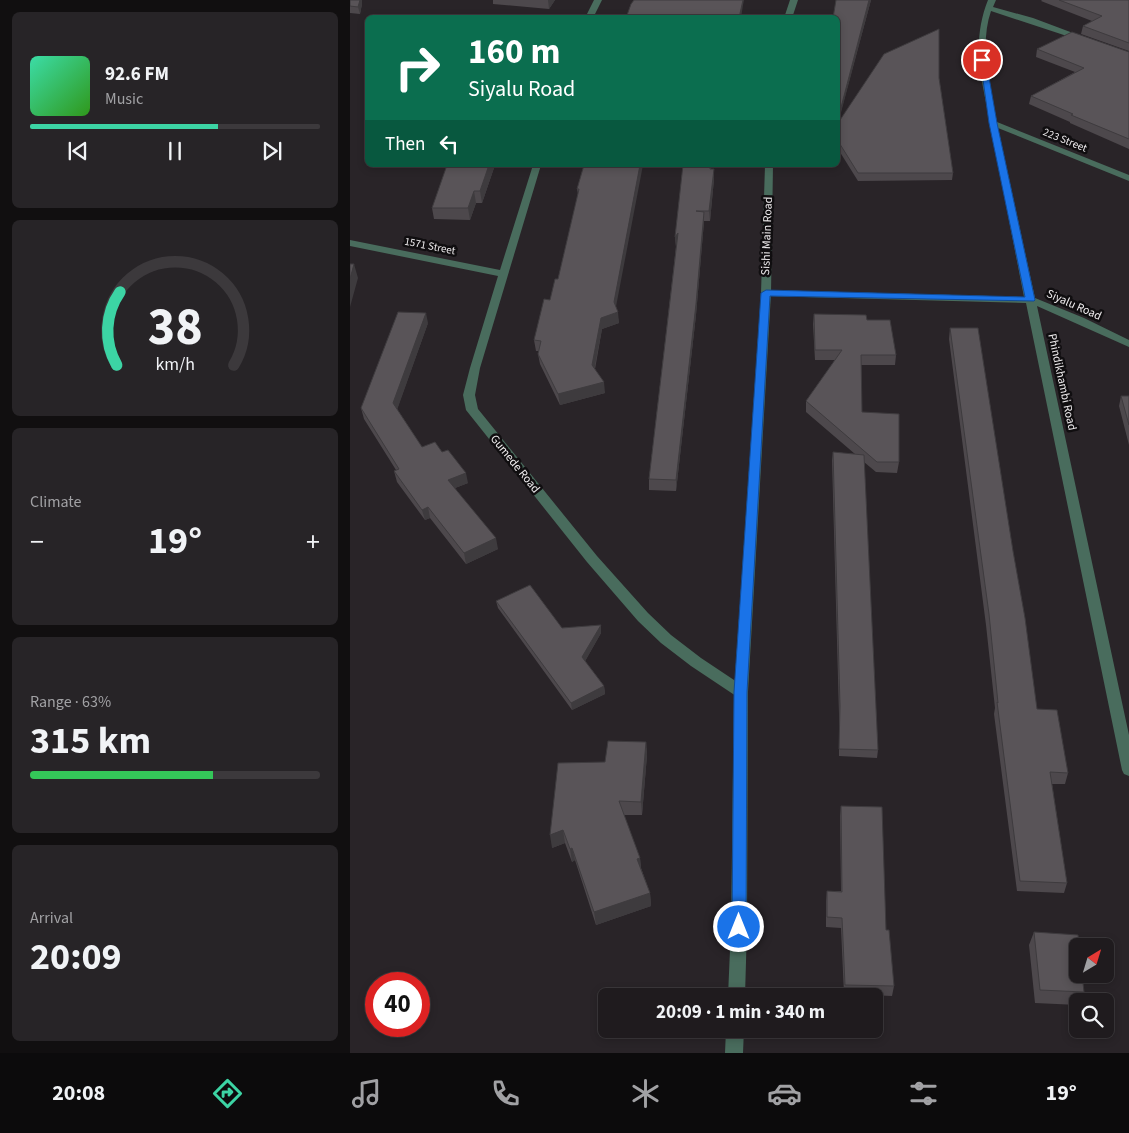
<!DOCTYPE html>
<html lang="en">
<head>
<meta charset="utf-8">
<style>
	body { margin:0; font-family:"Source Sans 3",sans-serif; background:#272427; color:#f1f3f6; height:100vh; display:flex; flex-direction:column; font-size:19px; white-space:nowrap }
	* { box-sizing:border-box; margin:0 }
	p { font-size:16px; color:#a1a1a4 }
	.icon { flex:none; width:28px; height:28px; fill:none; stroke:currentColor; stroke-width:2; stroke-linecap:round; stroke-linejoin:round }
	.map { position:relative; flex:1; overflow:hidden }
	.details { display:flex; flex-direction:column; gap:12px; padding:12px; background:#110f10; width:350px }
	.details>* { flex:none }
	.hud { position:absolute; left:15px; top:15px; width:475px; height:152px; border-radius:8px; box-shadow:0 2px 8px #0003,0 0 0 1px #3c393c; background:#0b6e4f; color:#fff; overflow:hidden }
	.needle { width:32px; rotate:38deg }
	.fabs { position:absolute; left:719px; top:938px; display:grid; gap:10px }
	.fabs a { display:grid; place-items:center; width:45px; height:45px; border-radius:8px; background:#1f1b1e; box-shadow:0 2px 8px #0003,0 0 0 1px #3c393c; font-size:25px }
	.speed { position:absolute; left:15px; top:972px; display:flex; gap:10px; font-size:25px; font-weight:700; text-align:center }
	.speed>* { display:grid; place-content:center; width:65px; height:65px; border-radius:50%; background:#1f1b1e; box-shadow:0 2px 8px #0003,0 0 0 1px #3c393c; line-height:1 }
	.speed .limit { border:8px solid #d22; background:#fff; color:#111 }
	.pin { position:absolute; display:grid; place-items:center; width:42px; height:42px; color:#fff; margin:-21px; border:2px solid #fff; border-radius:50%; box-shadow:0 1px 5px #0007 }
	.me { position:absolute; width:55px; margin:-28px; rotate:0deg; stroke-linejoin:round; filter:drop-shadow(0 0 4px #0008) }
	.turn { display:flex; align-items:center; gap:18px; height:105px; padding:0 20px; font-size:22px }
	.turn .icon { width:65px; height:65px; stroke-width:2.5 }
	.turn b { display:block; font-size:35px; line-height:42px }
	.then { display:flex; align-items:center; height:48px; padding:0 20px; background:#0003; gap:10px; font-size:19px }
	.big { font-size:38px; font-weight:700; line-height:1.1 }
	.details .card { flex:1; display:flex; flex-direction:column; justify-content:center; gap:8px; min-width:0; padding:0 18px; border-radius:8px; background:#272427 }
	.details .dial { align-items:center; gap:0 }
	.dial svg { height:130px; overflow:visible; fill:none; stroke:#3c393c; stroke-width:7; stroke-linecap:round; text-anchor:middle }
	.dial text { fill:#f1f3f6; stroke:none }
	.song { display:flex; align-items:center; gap:15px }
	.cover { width:60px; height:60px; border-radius:8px; background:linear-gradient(135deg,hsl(160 70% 55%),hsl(110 70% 35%)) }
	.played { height:5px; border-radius:2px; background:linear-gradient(90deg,#3cd4a4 65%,#3c393c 65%) }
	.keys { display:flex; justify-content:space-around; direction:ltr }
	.heat { display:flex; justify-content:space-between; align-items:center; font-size:28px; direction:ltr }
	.charge { height:8px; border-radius:4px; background:linear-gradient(90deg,#34c759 63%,#3c393c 0) }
	.trip { position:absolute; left:248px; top:988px; width:285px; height:50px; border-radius:8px; background:#1f1b1e; box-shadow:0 2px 8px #0003,0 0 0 1px #3c393c; font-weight:700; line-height:50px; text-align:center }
	.tabs { display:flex; height:80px; justify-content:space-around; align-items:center; background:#0c0b0c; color:#a1a1a4 }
	.tabs .icon { width:35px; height:35px }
	.tabs .current { color:#3cd4a4 }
	.tabs b { font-size:22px; color:#f1f3f6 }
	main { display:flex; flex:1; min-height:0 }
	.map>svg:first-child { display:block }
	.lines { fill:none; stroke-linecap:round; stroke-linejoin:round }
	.minor { fill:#496c5d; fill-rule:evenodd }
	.tertiary { fill:#496c5d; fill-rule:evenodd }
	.wall { fill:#4d484c }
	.shaded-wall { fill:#3e3b3e }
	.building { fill:#595458; stroke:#3e3b3e }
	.route { fill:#1a73e8; stroke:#114b97 }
	.labels { text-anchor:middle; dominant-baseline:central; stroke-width:5; stroke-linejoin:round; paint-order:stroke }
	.far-street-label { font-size:11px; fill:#efecee; stroke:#100e10 }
	.street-label { font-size:12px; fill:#efecee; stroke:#100e10 }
</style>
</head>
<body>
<main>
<section class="details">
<div class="card">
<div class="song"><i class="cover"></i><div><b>92.6 FM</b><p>Music</p></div></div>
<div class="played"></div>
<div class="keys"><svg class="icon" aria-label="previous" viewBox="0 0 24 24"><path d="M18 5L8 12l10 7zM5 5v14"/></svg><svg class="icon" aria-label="pause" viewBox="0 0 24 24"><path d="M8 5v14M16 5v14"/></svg><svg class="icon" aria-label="next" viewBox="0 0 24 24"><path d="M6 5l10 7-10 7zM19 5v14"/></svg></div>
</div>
<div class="card dial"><svg viewBox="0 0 100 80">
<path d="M14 69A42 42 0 1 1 86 69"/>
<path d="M14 69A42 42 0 0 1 16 24" stroke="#3cd4a4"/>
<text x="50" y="56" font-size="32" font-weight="700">38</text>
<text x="50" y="72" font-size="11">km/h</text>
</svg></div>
<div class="card"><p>Climate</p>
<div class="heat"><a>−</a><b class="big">19°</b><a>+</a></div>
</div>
<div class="card"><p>Range · 63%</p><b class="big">315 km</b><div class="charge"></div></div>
<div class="card"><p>Arrival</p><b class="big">20:09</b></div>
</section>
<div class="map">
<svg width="779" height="1053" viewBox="0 0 779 1053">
	<rect width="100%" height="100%" fill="#292428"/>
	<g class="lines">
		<path class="minor" d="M244,0H252L243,18H235Z
			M638,0H646L643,7L683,18L739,39L732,41L641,11C629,46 640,87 647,122L779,175V181L648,128L685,298L734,318L779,340V347L687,306L779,735V776L774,774L772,770L676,303L416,296L411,293L416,290L674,297L631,77C627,49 628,25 638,0Z
			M183,165H191L130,368L125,395L128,409L247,556L298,613L321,635L351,658L396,688L398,692L396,696L391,698L386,696L341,666L311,643L288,621L237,562L116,410L113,395L120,368L148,276L0,246V240L150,270Z"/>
		<path class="tertiary" d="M440,0H448L442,18H434Z
			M415,165H423L421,293L398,692L397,927L395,996H378L381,927L384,692L411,293Z
			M376,1029H394L393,1053H375Z"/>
	</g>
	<path class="wall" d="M0,0L12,4L10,14L0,13Z
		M143,0H205L199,9L143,4Z
		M486,0H521L488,122L589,78L603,173L602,180L508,181L488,149V18Z
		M692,0H779V51L731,34L733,26L742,21L691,1Z
		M687,49L779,52V149L720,123V122L679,104L681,96L725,72L686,57Z
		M145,165L132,203H126L120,220L84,219L82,208Z
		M234,165L266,307L269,323L252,329L245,369L255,393L210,405L190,364L188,354L189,351H186L184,340L208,279L228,194L227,189Z
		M333,165H362L361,169L364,179L360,221H354L346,315L326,491L299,490V479L326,247L325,237Z
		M464,314L517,320L546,355L545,365H511L512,412L549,462L547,473L526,472L514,462L528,750L527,758L489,756V714L482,460L483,452L505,454L456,412V401L485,360H465L463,324Z
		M78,323L47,409L72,447L118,483L105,488L148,549L116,564L80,518L75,520L47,482L44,471L46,470L14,419L11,408Z
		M600,328L687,709L718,773L715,784H702L717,883L714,893L667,891L644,714L645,708L636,625L599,339Z
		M771,396H779V445L769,406Z
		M146,601L212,628L251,625V633L235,661L254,686L255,694L222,710L148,608Z
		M296,742L297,755L292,815H274L290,858L291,868L300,893L301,906L246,925L225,860L222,862L215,843L202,848L255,762Z
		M491,806L536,930L544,986L542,996L494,994L491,928L476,927V901L477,891H491L490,816Z
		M684,932L734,992L731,1001H728V1005L685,1003L679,945Z"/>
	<path class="shaded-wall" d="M10,0H12V4L10,14L8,7Z
		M198,0H205L199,9Z
		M391,0H394L393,5L391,18H389Z
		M519,0H521L488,124V119Z
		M139,165H145L132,203L130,191Z
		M290,165H293L265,312L264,302Z
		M364,169V179L360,221L359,211Z
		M124,191L126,203L120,220L118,208Z
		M354,212V222L346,315L326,491V480Z
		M328,233L326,247L325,237Z
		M4,264L8,278L0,307V279Z
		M268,312L269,323L252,329L243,376L242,365L251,318Z
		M76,313L78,323L46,413L43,403Z
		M254,382L255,393L210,405L208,394Z
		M116,473L118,483L100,490L98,480Z
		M78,507L80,518L75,520L72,510Z
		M146,538L148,549L116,564L114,553Z
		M251,625V633L233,665L232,657Z
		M254,686L255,694L222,710L221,703Z
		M296,742L297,755L292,815L291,802Z
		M213,830L215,843L202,848L200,835Z
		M222,848L225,860L222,862L220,849Z
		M290,858L291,871L287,859Z
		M300,893L301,906L246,925L244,912Z"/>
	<path class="building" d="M0,0H10L8,7L0,6Z
		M284,0H393L389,18H276L281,4Z
		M486,0H519L488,119V18H483Z
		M709,0H779V43L733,26L752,16Z
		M589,29V78L603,173H508L488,141V123L534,54Z
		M722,32L779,52V139L721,115L723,114L681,96L734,68L687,49Z
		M97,165H139L130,191H124L118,208H82Z
		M234,165H290L264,302L268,312L251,318L242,365L254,382L208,394L188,354L191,341L184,340L194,299L200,300L205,279H208L229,189H227Z
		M333,165H360V169H364L359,211H346L354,212L346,304L326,480L299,479L328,233L325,237Z
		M0,264H4L0,279Z
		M48,312L76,313L43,403L72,447L85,442L92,452L98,450L116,473L98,480L146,538L114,553L78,507L72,510L44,471L49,469L11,408Z
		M464,314L516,315L517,320H540L546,355H511L512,412L549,414V462H527L456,401L492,350H465Z
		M600,328H628L663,551L675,618L687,709L707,710L718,773L700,772L717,883L670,881L647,702L648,703L639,614Z
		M771,396H779V425Z
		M483,452L514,455L528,750L489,749L490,706Z
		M180,585L212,628L251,625L232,657L254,686L221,703L146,601Z
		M258,741L296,742L291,802L269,801L290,858L287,859L300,893L244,912L222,848L220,849L213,830L200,835L208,763L255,762Z
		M491,806L532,807L536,930H539L544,986L495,985L492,918L477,917V891L492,892Z
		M684,932L728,935L729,946H728V974H732L734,992L690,990Z"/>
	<path class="route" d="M630,58L636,60L647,123L685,300L684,301L420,296L397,692L396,927L394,932L389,934L384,932L382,927L384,692L411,293L416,290L675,297L639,123Z"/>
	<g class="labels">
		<g class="far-street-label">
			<text transform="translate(715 140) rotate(22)">223 Street</text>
			<text transform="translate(80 246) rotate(11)">1571 Street</text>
		</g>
		<g class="street-label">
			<text transform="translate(417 236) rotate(-88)">Sishi Main Road</text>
			<text transform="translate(724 305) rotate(24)">Siyalu Road</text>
			<text transform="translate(712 382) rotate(78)">Phindikhambi Road</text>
			<text transform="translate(165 464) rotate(51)">Gumede Road</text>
		</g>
	</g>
</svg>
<div class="fabs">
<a><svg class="needle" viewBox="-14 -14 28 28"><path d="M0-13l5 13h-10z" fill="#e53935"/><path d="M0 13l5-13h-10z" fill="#a1a1a4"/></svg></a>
<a><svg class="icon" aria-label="search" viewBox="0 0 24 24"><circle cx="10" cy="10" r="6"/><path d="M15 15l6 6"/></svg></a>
</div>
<div class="speed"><div class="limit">40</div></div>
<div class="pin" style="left:632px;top:60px;background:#d93025"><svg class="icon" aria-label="arrive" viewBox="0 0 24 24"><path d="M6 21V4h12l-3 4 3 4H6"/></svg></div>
<svg class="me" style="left:389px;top:927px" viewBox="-20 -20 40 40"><circle r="17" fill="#1a73e8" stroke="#fff" stroke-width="3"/><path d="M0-11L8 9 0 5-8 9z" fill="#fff"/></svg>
<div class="trip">20:09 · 1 min · 340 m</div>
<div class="hud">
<div class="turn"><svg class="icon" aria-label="right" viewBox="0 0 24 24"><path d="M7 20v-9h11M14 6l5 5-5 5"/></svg><div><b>160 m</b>Siyalu Road</div></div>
<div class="then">Then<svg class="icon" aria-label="left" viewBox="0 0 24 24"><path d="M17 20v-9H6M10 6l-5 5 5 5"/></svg></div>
</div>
</div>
</main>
<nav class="tabs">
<b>20:08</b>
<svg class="icon current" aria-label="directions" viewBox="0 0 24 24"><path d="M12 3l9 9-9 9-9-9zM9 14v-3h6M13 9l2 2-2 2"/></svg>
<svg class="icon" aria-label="music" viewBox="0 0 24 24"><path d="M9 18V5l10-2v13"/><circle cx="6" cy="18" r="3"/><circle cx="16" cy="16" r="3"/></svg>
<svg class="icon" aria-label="phone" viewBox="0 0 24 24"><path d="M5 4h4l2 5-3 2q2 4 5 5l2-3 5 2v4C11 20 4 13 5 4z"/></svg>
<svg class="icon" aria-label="climate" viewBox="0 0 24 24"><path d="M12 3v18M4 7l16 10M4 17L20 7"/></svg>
<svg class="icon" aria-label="car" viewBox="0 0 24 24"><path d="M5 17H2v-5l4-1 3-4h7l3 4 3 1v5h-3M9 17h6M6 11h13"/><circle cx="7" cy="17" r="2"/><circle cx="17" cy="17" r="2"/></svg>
<svg class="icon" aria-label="filters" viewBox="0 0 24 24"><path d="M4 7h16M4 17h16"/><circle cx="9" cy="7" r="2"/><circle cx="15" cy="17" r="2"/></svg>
<b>19°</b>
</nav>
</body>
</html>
